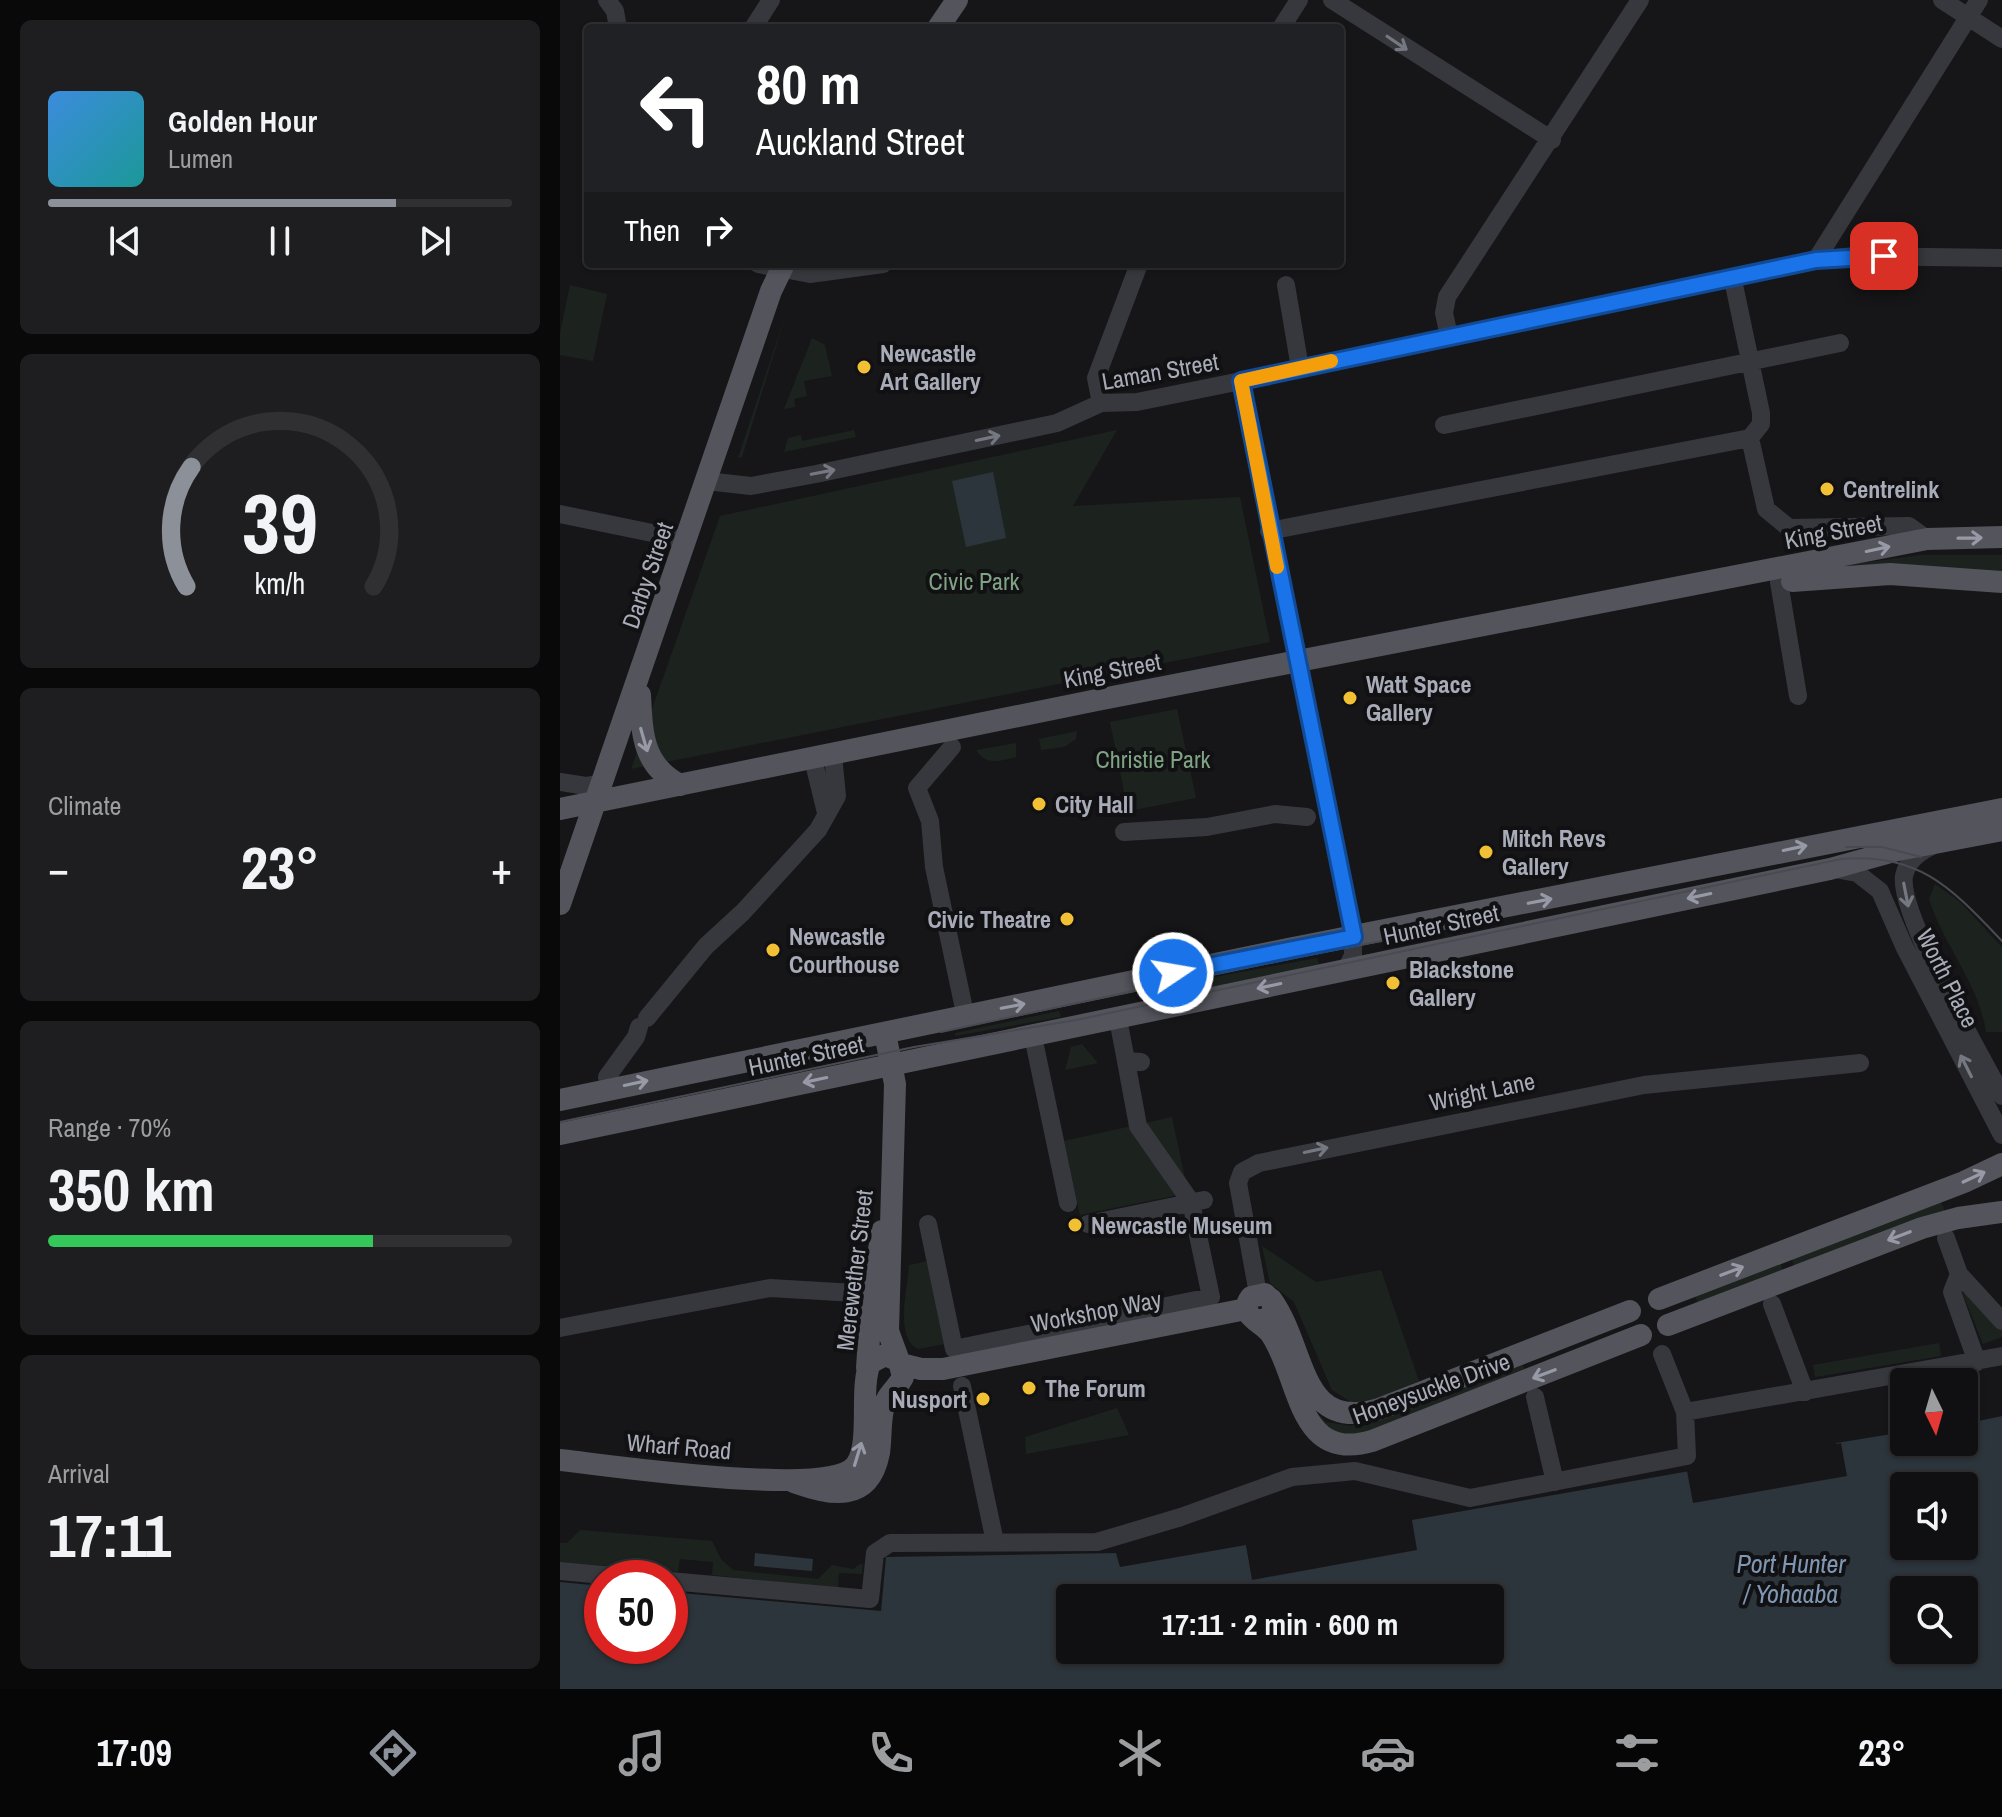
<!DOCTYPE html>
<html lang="en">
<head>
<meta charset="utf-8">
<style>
	body { margin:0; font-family:"Archivo Narrow",sans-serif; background:#1e1e20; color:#f1f3f6; height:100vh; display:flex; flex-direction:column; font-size:30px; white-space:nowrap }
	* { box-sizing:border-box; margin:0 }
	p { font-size:26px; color:#9c9d9f }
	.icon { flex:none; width:44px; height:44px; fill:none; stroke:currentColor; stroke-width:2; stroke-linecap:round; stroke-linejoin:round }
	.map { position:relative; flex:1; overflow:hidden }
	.side { display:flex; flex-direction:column; gap:20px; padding:20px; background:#09090a; width:560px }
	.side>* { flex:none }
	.hud { position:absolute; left:24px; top:24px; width:760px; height:244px; border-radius:8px; box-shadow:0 2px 6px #0004,0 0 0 2px #303032; background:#202124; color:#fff; overflow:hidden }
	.needle { width:52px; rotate:175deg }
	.tools { position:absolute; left:1330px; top:1368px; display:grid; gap:16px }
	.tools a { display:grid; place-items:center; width:88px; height:88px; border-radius:8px; background:#101012; box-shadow:0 2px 6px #0004,0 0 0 2px #303032; font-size:40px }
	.speed { position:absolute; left:24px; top:1560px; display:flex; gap:16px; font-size:40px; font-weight:700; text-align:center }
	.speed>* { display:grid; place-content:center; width:104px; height:104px; border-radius:50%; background:#101012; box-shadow:0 2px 6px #0004,0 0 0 2px #303032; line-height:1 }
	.speed .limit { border:12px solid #d22; background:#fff; color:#111 }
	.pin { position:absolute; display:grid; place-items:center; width:68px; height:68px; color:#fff; margin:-34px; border-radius:16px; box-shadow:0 4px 12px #0006 }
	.me { position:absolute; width:88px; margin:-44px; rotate:78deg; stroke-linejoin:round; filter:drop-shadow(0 0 6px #0008) }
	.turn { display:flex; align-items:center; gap:28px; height:168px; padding:0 40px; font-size:36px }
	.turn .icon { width:104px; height:104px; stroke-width:2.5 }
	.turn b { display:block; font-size:56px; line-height:68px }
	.then { display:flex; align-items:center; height:76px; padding:0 40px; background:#0003; gap:16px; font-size:30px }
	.big { font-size:60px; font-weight:800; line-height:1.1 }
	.side .tile { flex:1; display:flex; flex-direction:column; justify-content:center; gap:12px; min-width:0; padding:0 28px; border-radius:12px; background:#1e1e20 }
	.side .dial { align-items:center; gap:0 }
	.dial svg { height:208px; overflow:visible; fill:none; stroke:#303032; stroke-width:7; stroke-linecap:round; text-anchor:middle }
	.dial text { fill:#f1f3f6; stroke:none }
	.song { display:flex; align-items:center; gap:24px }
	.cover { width:96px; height:96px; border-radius:12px; background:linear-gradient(135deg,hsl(210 70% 55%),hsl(180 70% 35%)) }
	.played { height:8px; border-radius:4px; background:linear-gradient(90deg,#8c9099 75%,#303032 75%) }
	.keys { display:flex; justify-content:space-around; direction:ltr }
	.heat { display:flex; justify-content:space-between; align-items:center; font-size:44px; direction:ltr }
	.charge { height:12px; border-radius:6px; background:linear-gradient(90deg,#34c759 70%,#303032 0) }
	.trip { position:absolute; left:496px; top:1584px; width:448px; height:80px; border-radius:8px; background:#101012; box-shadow:0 2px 6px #0004,0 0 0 2px #303032; font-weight:800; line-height:80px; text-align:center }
	.tabs { display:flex; height:128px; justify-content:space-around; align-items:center; background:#060607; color:#9c9d9f }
	.tabs .icon { width:56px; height:56px }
	.tabs .active { color:#8c9099 }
	.tabs b { font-size:36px; color:#f1f3f6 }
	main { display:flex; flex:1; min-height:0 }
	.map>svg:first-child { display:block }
	.green { fill:#1c231e }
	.water { fill:#2c343c; fill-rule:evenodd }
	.pier { fill:#161618 }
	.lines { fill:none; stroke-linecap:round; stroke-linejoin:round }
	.minor { stroke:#37383d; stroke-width:18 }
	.major { stroke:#53545c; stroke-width:22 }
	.tram { stroke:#4a4b52; stroke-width:2 }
	.oneway { stroke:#757881 }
	.oneway2 { stroke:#979aa6 }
	.route-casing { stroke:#114b97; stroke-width:20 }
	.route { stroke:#1a73e8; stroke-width:14 }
	.slow { stroke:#f59e0b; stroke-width:14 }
	.poi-dot { fill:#f2c035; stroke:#111113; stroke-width:3 }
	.labels { text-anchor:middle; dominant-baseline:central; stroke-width:8; stroke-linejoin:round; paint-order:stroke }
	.poi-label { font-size:24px; font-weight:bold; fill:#a8acb8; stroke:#111113; text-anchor:start }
	.street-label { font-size:24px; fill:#a8acb8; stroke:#111113 }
	.park-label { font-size:24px; fill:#7fa384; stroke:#111113 }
	.water-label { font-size:26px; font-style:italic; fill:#7f97b3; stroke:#111113 }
</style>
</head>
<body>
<main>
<section class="side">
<div class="tile">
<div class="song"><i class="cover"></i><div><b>Golden Hour</b><p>Lumen</p></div></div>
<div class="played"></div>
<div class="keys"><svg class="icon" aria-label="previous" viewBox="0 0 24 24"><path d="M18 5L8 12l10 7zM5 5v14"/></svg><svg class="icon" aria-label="pause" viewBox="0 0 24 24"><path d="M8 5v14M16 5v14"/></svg><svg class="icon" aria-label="next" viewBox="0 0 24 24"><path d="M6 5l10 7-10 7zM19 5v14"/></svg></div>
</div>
<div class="tile dial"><svg viewBox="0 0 100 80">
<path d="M14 69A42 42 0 1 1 86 69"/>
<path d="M14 69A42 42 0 0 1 16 23" stroke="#8c9099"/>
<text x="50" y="56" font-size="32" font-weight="700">39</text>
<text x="50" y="72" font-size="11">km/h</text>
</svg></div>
<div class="tile"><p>Climate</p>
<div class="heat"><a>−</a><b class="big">23°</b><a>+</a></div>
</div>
<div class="tile"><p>Range · 70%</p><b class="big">350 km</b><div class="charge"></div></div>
<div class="tile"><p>Arrival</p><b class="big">17:11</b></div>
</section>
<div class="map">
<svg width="1442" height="1689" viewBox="0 0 1442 1689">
	<rect width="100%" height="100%" fill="#161618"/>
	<path class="green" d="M10,285L47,294L33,361L0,355V333Z
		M228,308L182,457L178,458Z
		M252,338L265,345L272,376L244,381L247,396L234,399L235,407L224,409Z
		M294,430L296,437L224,452L228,438L241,435L242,441Z
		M557,430L513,506L680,497L710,642L71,769L160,516Z
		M1360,555H1442V573L1221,574Z
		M617,709L636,798L568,811L550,722Z
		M517,731L516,739L504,747L481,750L479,739Z
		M456,743V757C440,761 426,766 416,750Z
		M1375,884L1400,902L1442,947V1032H1426C1420,986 1383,944 1369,899Z
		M757,958L759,964L630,992L628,982Z
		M499,1011L501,1017L395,1036V1033Z
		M522,1044L538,1063L505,1070L511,1047Z
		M612,1117L628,1193L520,1215L504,1141Z
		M1380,1198L1386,1215L1237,1272L1230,1255Z
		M702,1246L756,1282L821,1270L859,1381L816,1400L791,1402L772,1390L734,1302L710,1283Z
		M1219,1260L1225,1276L1140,1309L1134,1292Z
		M369,1261L385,1344L358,1349C334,1337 348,1288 349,1265Z
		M1401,1289L1442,1330V1337L1423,1344Z
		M1379,1343L1381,1356L1255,1377L1253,1365Z
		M961,1360L967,1376L807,1439L769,1437L756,1412L766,1422L791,1426Z
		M557,1408L569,1435L466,1454L465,1437Z
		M20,1530L152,1541L161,1559L173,1570L258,1579L272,1565L293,1569L300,1564H303L302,1574L279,1573L278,1589L152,1575L153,1562L120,1559L118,1572L0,1562V1543H7Z"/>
	<path class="water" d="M433,472L446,538L406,547L392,481Z
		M1442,1416V1689H0V1582L42,1586V1646H110V1592L321,1611L326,1557L556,1553L560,1567L686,1545L689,1556L852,1527V1520L1141,1469L1147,1480L1278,1454L1276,1443L1344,1432V1442H1404V1424ZM1344,1486H1404V1546H1344ZM1344,1590H1404V1650H1344ZM510,1598H930V1650H510Z
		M195,1553L253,1559L252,1571L194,1566Z"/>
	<path class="pier" d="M1281,1443L1287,1476L1133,1503L1127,1471L1145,1468L1149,1475H1159L1267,1454L1273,1452L1272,1445Z
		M852,1520L857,1550L692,1580L686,1545L690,1544L691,1551L721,1548L832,1530Z"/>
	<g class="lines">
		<path class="minor" d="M47,0L55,11L58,28
			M772,0L992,140
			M1382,0L1442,39
			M193,28L211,0
			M721,28L739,0
			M1256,260L1419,0
			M198,264L250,274L323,264
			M1173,280L1201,413V424L1190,438
			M726,285L740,368
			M889,336L884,313L887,297L1080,0
			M681,381L793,932V955L786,970
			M541,403L536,378L579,264
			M884,425L1280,343
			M1190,438L1206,509L1229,528L1349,526L1367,539
			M146,481L191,486L256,474L497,423L541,403L577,402L681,381L1256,260L1294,256L1442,258
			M0,514L126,540
			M709,531L1190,438
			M1219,582L1238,696
			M392,747L357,788L370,821L374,867L403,1004
			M253,759L266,813
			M0,782L26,786L42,783
			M564,832L647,827L715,814L747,817
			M1372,846C1359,852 1347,861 1344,876C1338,914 1421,1055 1442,1096
			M1275,869L1297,873L1320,891L1344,946L1442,1135
			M87,1018L146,946L183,912L258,830L277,796L273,755
			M558,1019L566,1061L581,1062
			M475,1046L508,1203
			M47,1077L76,1037L79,1027
			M368,1224L394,1349L651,1297L631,1202L578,1126L566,1061
			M528,1224L644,1200
			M1386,1238L1399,1274L1442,1321
			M1399,1274L1392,1292L1417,1362
			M698,1294L678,1183L682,1172L699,1163L1084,1085L1300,1063
			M1212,1304L1245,1392
			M0,1328L210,1288L312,1294
			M1102,1354L1125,1412
			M402,1386L435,1542
			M975,1397L995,1482
			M0,1571L75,1578
			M110,1581L310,1599L315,1553L330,1543L537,1542L621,1517L732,1477L795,1471L910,1498L1127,1456L1125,1412L1442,1356"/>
		<path class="major" d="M378,28L397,0
			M1232,581L1330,574L1442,582
			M80,695C82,733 82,765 120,785
			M0,809L537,700L1367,539L1442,537
			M0,904L211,291L224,264
			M325,1033L335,1084L328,1331L339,1361
			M0,1100L728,949L1442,809
			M0,1134L1270,869L1338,850L1442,830
			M711,1299C747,1348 738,1433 819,1409L1070,1311
			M1099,1299L1404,1182L1442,1164
			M695,1320H706L713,1312V1302L705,1294L691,1297C677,1316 702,1321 711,1334C741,1378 736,1463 812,1441L1081,1335
			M1108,1325L1362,1228L1398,1218L1442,1212
			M341,1364L361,1369H383L686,1309
			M307,1368L312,1294L322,1231
			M0,1460C48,1465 270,1499 296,1465C312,1443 299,1390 310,1363L325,1355L339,1361L343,1377C337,1389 326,1395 323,1409C320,1423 321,1439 319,1453C309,1504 271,1495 234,1482"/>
		<path class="tram" d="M1286,847H1322L1361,857
			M381,1032L700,964L906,925
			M0,1122L354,1047L516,1020L1281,859C1360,852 1392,889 1442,941"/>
	</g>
	<defs><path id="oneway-shaft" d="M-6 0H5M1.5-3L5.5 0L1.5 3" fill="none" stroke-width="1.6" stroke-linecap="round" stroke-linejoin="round" transform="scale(2)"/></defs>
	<g class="oneway">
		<use href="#oneway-shaft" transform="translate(837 43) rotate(34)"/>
		<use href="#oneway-shaft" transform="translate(428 438) rotate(-12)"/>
		<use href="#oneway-shaft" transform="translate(263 472) rotate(-11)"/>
		<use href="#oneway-shaft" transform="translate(1346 895) rotate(79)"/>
		<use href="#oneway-shaft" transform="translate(1406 1066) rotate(-117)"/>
		<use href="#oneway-shaft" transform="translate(756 1150) rotate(-12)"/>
	</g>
	<g class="oneway2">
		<use href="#oneway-shaft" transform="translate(1410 538) rotate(-1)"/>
		<use href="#oneway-shaft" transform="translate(1318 549) rotate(-12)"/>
		<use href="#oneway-shaft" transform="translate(84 740) rotate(74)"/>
		<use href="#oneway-shaft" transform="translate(1235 848) rotate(-12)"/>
		<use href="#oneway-shaft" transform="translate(1139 896) rotate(168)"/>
		<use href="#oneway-shaft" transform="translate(980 901) rotate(-11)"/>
		<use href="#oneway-shaft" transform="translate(709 986) rotate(168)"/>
		<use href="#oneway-shaft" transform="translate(453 1006) rotate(-11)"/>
		<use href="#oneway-shaft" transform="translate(255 1080) rotate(168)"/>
		<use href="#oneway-shaft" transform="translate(76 1083) rotate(-12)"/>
		<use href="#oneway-shaft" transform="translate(1414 1177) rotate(-25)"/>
		<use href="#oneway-shaft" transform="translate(1339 1236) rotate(159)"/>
		<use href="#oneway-shaft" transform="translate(1172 1271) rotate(-21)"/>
		<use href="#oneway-shaft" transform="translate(984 1374) rotate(159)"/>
		<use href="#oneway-shaft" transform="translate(298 1454) rotate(-73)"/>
	</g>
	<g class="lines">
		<defs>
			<path id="route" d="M613,973L794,937L681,381L1256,260L1324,256"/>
		</defs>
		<use href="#route" class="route-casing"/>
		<use href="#route" class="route"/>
		<path class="slow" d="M717,567L681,381L771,361"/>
	</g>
	<g class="poi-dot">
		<circle cx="304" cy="367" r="8"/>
		<circle cx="1267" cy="489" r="8"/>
		<circle cx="790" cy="698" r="8"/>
		<circle cx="479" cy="804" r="8"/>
		<circle cx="926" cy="852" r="8"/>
		<circle cx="507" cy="919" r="8"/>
		<circle cx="213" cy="950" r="8"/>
		<circle cx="833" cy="983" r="8"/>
		<circle cx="515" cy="1225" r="8"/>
		<circle cx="469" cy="1388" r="8"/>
		<circle cx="423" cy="1399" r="8"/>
	</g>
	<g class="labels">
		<g class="poi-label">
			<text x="320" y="353">Newcastle<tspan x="320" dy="28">Art Gallery</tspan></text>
			<text x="1283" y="489">Centrelink</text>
			<text x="806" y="684">Watt Space<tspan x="806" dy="28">Gallery</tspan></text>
			<text x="495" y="804">City Hall</text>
			<text x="942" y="838">Mitch Revs<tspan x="942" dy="28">Gallery</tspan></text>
			<text x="491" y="919" text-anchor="end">Civic Theatre</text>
			<text x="229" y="936">Newcastle<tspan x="229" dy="28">Courthouse</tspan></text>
			<text x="849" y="969">Blackstone<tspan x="849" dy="28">Gallery</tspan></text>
			<text x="531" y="1225">Newcastle Museum</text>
			<text x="485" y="1388">The Forum</text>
			<text x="407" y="1399" text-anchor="end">Nusport</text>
		</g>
		<g class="street-label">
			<text transform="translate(600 371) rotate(-10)">Laman Street</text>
			<text transform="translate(1273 531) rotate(-11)">King Street</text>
			<text transform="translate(87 575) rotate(-71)">Darby Street</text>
			<text transform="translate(552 670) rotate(-11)">King Street</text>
			<text transform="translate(881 924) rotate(-12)">Hunter Street</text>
			<text transform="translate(1388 978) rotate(63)">Worth Place</text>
			<text transform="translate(246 1055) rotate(-12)">Hunter Street</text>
			<text transform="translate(922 1091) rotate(-12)">Wright Lane</text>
			<text transform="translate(294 1270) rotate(-83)">Merewether Street</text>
			<text transform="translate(536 1311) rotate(-11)">Workshop Way</text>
			<text transform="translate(871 1388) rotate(-20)">Honeysuckle Drive</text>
			<text transform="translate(119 1446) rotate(5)">Wharf Road</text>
		</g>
		<g class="park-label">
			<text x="414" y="581">Civic Park</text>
			<text x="593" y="759">Christie Park</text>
		</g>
		<g class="water-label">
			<text x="1231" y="1563">Port Hunter<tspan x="1231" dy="30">/ Yohaaba</tspan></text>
		</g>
	</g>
</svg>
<div class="tools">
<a><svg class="needle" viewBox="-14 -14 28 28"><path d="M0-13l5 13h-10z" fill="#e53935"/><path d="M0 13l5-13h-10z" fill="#9c9d9f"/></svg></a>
<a><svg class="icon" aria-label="sound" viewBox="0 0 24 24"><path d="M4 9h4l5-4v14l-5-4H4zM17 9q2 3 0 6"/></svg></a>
<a><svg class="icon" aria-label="search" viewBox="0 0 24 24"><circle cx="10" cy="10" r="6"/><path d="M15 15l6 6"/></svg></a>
</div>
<div class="speed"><div class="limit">50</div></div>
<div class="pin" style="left:1324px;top:256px;background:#d93025"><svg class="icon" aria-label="arrive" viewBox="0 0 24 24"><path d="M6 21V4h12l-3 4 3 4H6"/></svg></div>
<svg class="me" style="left:613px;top:973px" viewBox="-20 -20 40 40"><circle r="17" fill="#1a73e8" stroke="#fff" stroke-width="3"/><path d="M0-11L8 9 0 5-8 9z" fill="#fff"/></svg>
<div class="trip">17:11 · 2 min · 600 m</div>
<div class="hud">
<div class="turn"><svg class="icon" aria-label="left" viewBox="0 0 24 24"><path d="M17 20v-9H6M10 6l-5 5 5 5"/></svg><div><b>80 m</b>Auckland Street</div></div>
<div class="then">Then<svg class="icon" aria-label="right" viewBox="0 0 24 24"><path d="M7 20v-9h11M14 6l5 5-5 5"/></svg></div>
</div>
</div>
</main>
<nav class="tabs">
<b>17:09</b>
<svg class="icon active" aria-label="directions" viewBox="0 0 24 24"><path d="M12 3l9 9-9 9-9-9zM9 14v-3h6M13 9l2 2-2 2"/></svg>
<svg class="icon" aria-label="music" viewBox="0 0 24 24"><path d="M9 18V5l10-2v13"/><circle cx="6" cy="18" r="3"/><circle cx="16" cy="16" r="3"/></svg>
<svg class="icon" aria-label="phone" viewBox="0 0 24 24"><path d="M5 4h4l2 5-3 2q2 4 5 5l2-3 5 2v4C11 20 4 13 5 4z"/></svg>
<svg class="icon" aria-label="climate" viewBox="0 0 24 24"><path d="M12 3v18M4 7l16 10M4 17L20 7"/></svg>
<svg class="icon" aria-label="car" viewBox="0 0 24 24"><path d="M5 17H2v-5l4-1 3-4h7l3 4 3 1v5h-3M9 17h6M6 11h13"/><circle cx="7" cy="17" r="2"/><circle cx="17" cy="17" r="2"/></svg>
<svg class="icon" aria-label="filters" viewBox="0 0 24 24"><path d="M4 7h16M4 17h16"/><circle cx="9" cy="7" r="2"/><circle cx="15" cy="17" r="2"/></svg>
<b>23°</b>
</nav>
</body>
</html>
